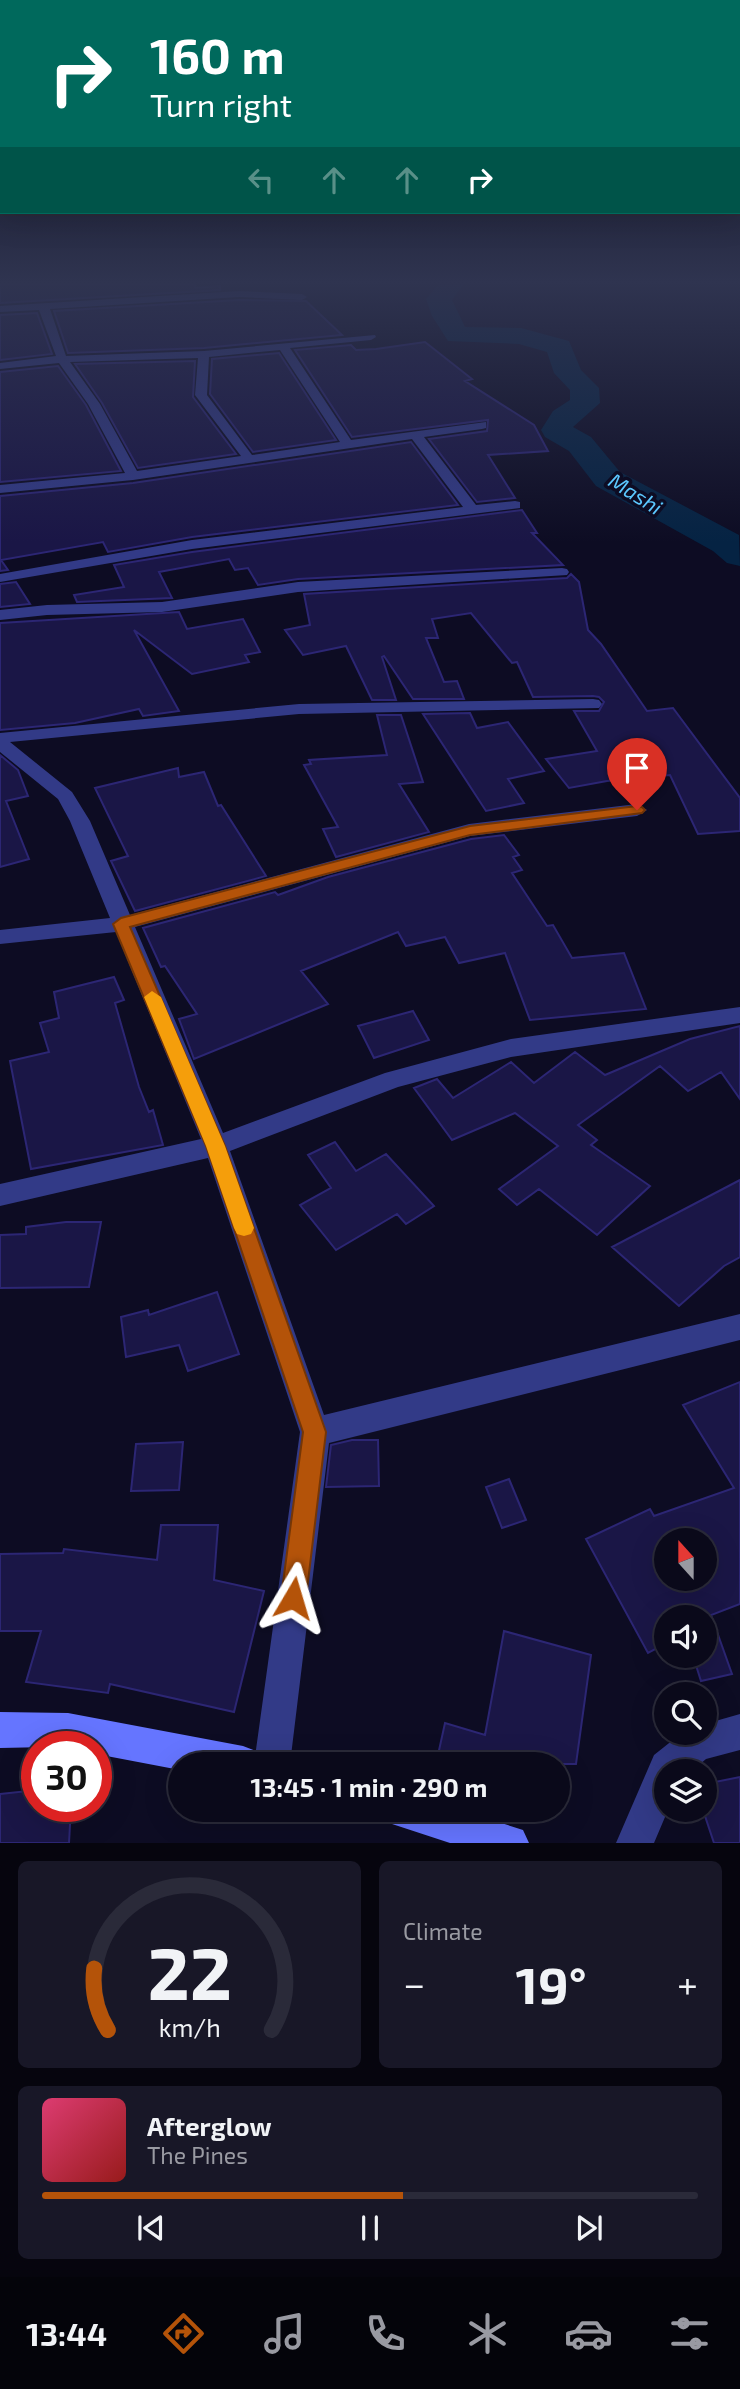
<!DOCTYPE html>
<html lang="en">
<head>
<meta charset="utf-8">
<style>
	body { margin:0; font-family:"Exo 2",sans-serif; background:#181727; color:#f1f3f6; height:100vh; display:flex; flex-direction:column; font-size:26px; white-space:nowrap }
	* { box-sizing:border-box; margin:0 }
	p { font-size:23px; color:#999aa2 }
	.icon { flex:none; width:38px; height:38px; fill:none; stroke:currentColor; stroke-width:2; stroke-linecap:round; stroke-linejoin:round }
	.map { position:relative; height:1843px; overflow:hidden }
	.sheet { display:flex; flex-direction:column; gap:18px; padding:18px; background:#06050e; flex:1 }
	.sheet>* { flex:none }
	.hud { position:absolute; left:0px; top:0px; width:740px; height:214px; box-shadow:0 7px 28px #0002,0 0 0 2px #2a2a39; background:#00695c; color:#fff; overflow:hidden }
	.needle { width:46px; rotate:339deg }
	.buttons { position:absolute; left:654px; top:1528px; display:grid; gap:14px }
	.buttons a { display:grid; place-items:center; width:63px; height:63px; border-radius:50%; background:#0a091a; box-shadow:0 7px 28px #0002,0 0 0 2px #2a2a39; font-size:35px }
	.speed { position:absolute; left:21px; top:1731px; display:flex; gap:14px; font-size:35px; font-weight:700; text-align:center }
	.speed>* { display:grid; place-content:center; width:91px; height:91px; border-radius:50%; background:#0a091a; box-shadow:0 7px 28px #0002,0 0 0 2px #2a2a39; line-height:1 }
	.speed .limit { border:10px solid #d22; background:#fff; color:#111 }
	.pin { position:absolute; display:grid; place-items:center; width:60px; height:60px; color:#fff; margin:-72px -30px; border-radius:50% 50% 50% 0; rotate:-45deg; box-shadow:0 0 7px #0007 }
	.pin .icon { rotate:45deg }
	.me { position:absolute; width:77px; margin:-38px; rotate:7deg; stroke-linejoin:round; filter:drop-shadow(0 0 5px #0008) }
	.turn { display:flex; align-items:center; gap:24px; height:147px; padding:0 35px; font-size:32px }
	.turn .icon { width:91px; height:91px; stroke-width:2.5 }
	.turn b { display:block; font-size:49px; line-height:60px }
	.lanes { display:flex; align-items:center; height:66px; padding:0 35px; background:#0003; justify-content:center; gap:35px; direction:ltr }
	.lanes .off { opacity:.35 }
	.big { font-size:52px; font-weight:700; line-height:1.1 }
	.sheet .tile { flex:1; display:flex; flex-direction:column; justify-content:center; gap:10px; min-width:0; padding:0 24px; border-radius:10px; background:#181727 }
	.sheet .dial { align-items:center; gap:0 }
	.dial svg { height:182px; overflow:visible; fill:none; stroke:#2a2a39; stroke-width:7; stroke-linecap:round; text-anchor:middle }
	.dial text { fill:#f1f3f6; stroke:none }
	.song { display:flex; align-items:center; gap:21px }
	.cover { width:84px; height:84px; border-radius:10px; background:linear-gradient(135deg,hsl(340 70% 55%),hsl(0 70% 35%)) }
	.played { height:7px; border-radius:4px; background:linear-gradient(90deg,#b45309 55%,#2a2a39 55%) }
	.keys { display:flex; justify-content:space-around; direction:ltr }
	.heat { display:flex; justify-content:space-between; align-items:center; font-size:38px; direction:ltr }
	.sheet .tiles { flex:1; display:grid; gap:18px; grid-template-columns:1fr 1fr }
	.tile:last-child { grid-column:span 2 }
	.trip { position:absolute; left:168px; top:1752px; width:402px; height:70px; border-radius:35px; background:#0a091a; box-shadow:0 7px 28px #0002,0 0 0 2px #2a2a39; font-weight:700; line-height:70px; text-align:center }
	.tabs { display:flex; height:112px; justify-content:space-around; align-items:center; background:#04040a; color:#999aa2 }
	.tabs .icon { width:49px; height:49px }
	.tabs .on { color:#b45309 }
	.tabs b { font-size:32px; color:#f1f3f6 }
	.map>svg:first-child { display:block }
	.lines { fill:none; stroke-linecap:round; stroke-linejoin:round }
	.river { fill:#052343; fill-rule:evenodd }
	.building { fill:#1a1646; stroke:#2c2674; stroke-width:2; fill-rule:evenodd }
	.street { fill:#323a87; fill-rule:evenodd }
	.secondary { fill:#6575ff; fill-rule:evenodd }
	.route { fill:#b45309; stroke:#753606; stroke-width:2 }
	.slow { fill:#f59e0b }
	.labels { text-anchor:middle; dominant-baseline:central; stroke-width:7; stroke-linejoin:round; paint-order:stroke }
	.far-water-label { font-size:21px; font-style:italic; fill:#5cc8ff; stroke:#0d0c23 }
</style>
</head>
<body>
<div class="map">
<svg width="740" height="1843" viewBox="0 0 740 1843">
	<rect width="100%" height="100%" fill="#0d0c23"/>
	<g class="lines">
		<path class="river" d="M439,284H464L452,300L465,327L521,328L569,341L581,370L599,388L600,403L573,427L591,437L620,472L739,535L740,566L727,563L713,551L596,486L569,451L545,437L541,430L553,411L570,400V390L554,373L547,352L519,344L448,341L432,316L426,299Z"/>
	</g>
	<path class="building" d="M0,284H195V288L220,286V290L0,303Z
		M239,300L306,301L342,335L204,348L68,353L54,311Z
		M37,313L52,354L0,360V315Z
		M425,342L472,379L465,381L534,425L548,451L488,455L515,498L477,502L429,439L487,431L488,420L352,437L295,350L351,345L356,350L376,349Z
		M279,353L336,440L253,452L210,394L212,359Z
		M195,361L193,397L236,454L138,468L102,403L75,364Z
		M58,366L86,405L121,471L0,482V372Z
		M411,442L458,505L192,537L108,552L103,542L1,560L8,570L0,571V496L133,483Z
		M522,510L537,533H532L563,565L298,579L258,585L248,568L235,570L229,559L159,572L172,598L77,602L74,595L124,587L114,565L192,552Z
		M571,574L579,582L588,630L601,644L647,711L673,708L740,798V831L698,834L670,775L607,781L569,788L546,759L597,751L574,711H599L604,702L599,697L593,696L533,697L517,662L512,663L471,613L432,619L438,638H426L444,682L457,681L464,699H413L384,656L382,657L396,700H372L346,646L303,655L285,630L310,625L304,594L567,578Z
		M16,582L30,604L0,607V584Z
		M179,612L187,629L243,619L260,652L245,655L249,662L192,674L134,630L179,711L143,716L139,709L75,723L0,730V623Z
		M470,713L477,728L508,722L544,771L508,779L524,803L486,811L423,714Z
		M377,715H401L423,782L399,784L429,832L336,857L323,829L338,827L304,765L311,764L309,760L387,755Z
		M0,755L18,770L28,796L6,801L29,859L0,867Z
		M178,768L179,777L204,772L218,806L221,805L266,876L135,911L111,861L128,856L95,788Z
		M504,835L519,855L513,857L522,870L512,873L547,926L553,925L572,958L624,953L646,1009L530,1020L505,953L459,963L445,937L406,946L398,932L301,971L328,1004L194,1059L179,1019L197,1014L165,966L161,967L143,928L275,892L278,895L328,877L471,839Z
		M114,977L124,1000L115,1003L139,1087L149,1112L153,1110L163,1145L31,1169L10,1061L49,1052L40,1023L59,1018L54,992Z
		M413,1011L429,1040L374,1058L358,1026Z
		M740,1026V1099L721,1072L688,1091L660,1066L578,1125L597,1140L591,1145L650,1186L597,1235L539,1189L517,1205L499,1189L558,1146L515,1113L452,1140L414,1088L437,1079L453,1098L511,1062L534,1083L575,1052L605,1075L690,1039Z
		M335,1142L356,1171L386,1154L434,1206L406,1224L397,1214L336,1250L300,1205L331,1188L308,1155Z
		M740,1180V1257L724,1266L679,1306L612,1247Z
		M66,1222H101L89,1287L0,1288V1235L26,1234V1227Z
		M217,1292L239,1354L188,1371L179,1345L126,1357L121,1317L148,1310L149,1315Z
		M740,1382V1604L711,1615L732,1674L701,1681L693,1656H705V1617H667V1643L648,1653L586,1539L650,1509L654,1516L734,1488L683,1405ZM667,1540H705V1578H667Z
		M352,1440H378L379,1486L326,1487L331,1445Z
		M183,1442L179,1490L131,1491L136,1444Z
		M509,1479L526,1520L502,1528L486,1487Z
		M161,1525H218L214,1580L264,1591L234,1712L110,1684L108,1693L26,1682L41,1631H0V1554L63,1553L64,1549L157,1560Z
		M504,1631L591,1655L576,1764H436L445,1723L485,1735Z
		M740,1777V1843H714L705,1816V1784Z
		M37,1790V1806H71L69,1843H0V1794Z"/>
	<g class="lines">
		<path class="street" d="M239,291L302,294L307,297L302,300L239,297L50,309L66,356L204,351L375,335L376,337L371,340L290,348L351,440L486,422V428L482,429L424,437L476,505L515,501L520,502V508L192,549L0,582V574L192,540L463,507L412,439L133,480L0,493V485L125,473L88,404L59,363L0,369V363L56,356L39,310L0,312V306ZM280,350L340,442L252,455L207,395L209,357ZM198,358L195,395L241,456L137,471L100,404L70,362Z
			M562,568L567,569L569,572L567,575L298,592L162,612L47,615L0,620V610L47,605L162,602L298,582Z
			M593,699L599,700L602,704L599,708L299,714L10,742L72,792L90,821L130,915L469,824L637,804L647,810L637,816L470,836L135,927L223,1133L385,1073L511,1039L740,1007V1023L511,1057L398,1087L230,1151L324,1415L740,1314V1340L329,1443L290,1764H254L300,1432L208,1158L0,1206V1184L201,1139L116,932L0,944V930L110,918L70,821L58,799L0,752V733L299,704Z
			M740,1714V1750L706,1759L692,1771H667L668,1810L654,1843H616L654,1755L683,1732H705V1724Z"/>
		<path class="secondary" d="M0,1712L68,1713L243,1746L256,1751L261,1764H180V1770L96,1754V1746L0,1748Z
			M384,1810H461L523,1830L529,1843H450L389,1823Z"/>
	</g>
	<linearGradient id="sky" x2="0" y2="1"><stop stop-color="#070713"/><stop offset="0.52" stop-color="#2f3450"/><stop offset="1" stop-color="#2f3450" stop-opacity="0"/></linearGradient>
	<rect width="740" height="542" fill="url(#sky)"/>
	<path class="route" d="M637,806L642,807L645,810L642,813L470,835L130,927L225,1146L326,1432L306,1598L302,1607L293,1611L284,1607L281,1598L303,1432L206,1146L113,924L121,918L470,826Z"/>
	<path class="slow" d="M152,991L161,997L225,1146L254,1228L251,1234L244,1236L237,1234L234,1228L206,1146L144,997Z"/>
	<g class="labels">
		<g class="far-water-label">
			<text transform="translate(636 493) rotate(32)">Mashi</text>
		</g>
	</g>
</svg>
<div class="buttons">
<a><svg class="needle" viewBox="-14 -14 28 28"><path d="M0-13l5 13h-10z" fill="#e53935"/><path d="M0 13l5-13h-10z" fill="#999aa2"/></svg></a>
<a><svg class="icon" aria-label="sound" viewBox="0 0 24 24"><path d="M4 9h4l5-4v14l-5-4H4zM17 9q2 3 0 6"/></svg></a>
<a><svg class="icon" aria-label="search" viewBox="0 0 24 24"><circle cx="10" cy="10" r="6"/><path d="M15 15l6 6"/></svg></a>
<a><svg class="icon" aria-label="layers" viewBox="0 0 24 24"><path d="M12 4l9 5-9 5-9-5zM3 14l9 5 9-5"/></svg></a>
</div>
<div class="speed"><div class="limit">30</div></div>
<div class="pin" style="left:637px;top:810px;background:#d93025"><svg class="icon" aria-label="arrive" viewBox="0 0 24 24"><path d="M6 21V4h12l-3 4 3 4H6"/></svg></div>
<svg class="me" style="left:293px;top:1598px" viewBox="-20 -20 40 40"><path d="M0-17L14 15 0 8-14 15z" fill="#b45309" stroke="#fff" stroke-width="4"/></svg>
<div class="trip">13:45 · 1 min · 290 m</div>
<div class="hud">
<div class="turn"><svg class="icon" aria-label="right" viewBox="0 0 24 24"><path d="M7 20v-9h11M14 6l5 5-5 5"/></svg><div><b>160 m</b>Turn right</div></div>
<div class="lanes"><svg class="icon off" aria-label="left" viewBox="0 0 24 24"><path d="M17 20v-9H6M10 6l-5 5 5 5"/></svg><svg class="icon off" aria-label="ahead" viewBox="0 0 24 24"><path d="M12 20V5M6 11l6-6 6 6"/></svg><svg class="icon off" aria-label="ahead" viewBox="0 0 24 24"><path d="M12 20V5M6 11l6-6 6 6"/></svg><svg class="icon" aria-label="right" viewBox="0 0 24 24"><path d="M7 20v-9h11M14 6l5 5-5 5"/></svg></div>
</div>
</div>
<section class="sheet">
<div class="tiles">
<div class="tile dial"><svg viewBox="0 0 100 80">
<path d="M14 69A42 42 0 1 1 86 69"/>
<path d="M14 69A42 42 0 0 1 8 42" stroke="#b45309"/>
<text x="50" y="56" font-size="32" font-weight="700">22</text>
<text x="50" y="72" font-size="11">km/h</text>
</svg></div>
<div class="tile"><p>Climate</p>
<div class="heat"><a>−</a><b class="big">19°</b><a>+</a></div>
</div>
<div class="tile">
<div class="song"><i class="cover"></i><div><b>Afterglow</b><p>The Pines</p></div></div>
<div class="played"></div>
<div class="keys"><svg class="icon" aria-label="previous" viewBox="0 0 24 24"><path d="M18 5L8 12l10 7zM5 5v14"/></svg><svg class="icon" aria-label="pause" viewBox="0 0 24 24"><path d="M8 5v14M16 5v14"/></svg><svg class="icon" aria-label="next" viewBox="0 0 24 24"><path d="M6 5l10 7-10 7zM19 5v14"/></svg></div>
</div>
</div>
</section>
<nav class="tabs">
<b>13:44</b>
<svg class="icon on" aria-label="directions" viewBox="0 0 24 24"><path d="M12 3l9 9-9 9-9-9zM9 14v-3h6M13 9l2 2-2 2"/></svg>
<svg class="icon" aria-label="music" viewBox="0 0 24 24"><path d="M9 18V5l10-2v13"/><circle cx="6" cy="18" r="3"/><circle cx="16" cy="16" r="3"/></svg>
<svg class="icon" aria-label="phone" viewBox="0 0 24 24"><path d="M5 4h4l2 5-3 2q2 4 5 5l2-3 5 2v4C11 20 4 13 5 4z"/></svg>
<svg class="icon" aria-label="climate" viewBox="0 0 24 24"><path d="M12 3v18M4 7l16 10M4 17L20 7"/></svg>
<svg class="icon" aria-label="car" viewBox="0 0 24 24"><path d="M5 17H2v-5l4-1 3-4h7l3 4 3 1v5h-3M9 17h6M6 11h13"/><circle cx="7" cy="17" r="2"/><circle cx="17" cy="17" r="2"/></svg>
<svg class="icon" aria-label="filters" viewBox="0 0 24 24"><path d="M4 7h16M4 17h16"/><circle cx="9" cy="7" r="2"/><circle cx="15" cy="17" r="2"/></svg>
</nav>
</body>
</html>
